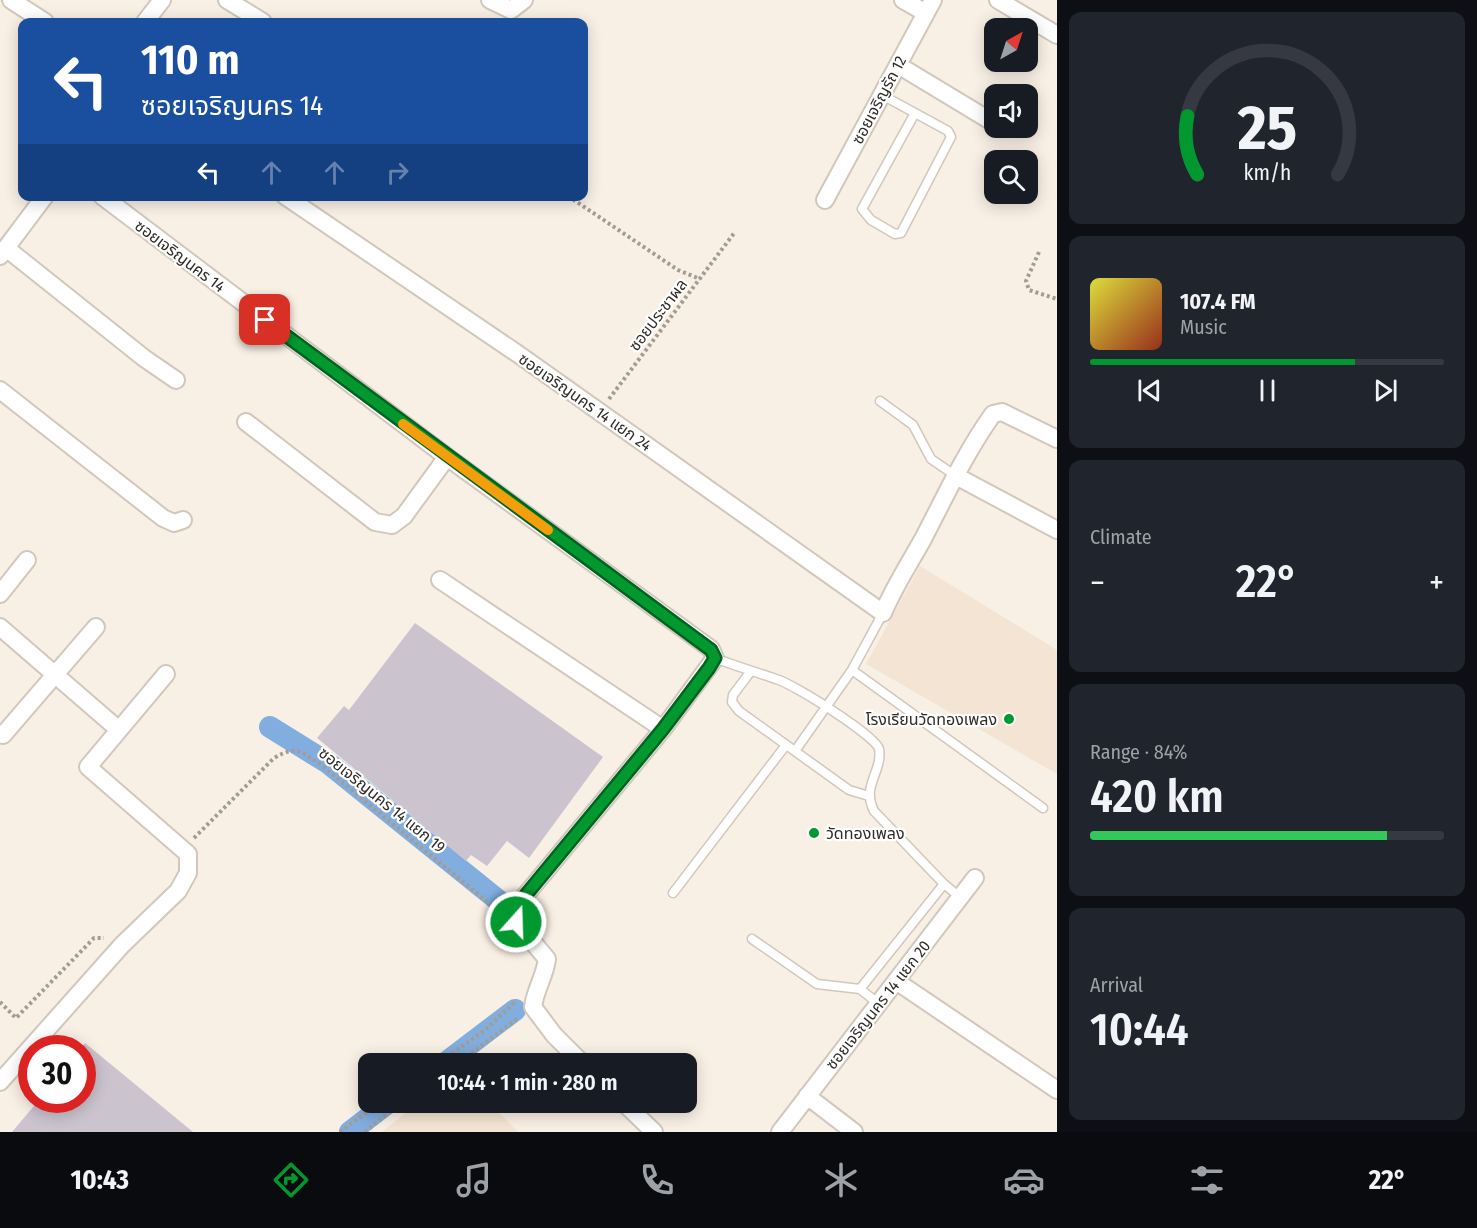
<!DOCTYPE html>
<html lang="en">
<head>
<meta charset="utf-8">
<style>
	body { margin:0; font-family:"Fira Sans Condensed","Noto Sans Thai",sans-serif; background:#20242c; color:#f1f3f6; height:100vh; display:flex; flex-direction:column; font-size:22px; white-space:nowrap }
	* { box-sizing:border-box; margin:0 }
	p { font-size:20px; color:#9ea1a6 }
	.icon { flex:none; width:33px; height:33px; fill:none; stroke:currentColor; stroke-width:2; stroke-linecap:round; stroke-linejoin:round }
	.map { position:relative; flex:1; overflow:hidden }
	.details { display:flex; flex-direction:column; gap:12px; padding:12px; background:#0d0f14; width:420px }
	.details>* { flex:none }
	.guide { position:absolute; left:18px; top:18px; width:570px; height:183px; border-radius:12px; box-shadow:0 3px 15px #0003; background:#1a4fa0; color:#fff; overflow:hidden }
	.needle { width:39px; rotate:39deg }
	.buttons { position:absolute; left:984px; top:18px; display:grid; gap:12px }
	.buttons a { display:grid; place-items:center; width:54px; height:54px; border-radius:12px; background:#171b24; box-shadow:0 3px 15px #0003; font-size:30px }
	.speed { position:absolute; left:18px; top:1035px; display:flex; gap:12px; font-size:30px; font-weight:700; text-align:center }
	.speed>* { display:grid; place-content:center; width:78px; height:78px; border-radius:50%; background:#171b24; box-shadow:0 3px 15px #0003; line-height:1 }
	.speed .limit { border:9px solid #d22; background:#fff; color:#111 }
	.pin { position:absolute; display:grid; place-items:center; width:51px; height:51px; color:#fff; margin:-26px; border-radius:12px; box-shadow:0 3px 9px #0006 }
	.me { position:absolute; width:66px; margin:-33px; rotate:20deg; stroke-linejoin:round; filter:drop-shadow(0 0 4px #0008) }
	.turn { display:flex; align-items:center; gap:21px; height:126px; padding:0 24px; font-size:27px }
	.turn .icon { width:78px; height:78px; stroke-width:2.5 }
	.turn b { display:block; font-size:42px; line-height:51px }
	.lanes { display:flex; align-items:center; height:57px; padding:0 24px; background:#0003; justify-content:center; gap:30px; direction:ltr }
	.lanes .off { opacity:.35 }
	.big { font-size:45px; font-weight:600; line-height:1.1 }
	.details .tile { flex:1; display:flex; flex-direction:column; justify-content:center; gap:9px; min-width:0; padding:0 21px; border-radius:12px; background:#20242c }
	.details .dial { align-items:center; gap:0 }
	.dial svg { height:156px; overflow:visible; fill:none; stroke:#363941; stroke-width:7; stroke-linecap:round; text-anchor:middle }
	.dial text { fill:#f1f3f6; stroke:none }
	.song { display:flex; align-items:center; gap:18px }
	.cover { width:72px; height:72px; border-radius:9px; background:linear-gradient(135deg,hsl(60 70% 55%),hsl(10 70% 35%)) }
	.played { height:6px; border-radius:3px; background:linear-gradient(90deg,#019830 75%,#363941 75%) }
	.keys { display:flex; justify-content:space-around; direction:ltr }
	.heat { display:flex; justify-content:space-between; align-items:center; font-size:33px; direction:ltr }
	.charge { height:9px; border-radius:4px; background:linear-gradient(90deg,#34c759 84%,#363941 0) }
	.trip { position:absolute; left:358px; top:1053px; width:339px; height:60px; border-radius:12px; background:#171b24; box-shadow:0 3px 15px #0003; font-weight:600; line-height:60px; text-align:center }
	.tab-bar { display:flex; height:96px; justify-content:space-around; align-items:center; background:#090b0e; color:#9ea1a6 }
	.tab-bar .icon { width:42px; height:42px }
	.tab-bar .active { color:#019830 }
	.tab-bar b { font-size:27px; color:#f1f3f6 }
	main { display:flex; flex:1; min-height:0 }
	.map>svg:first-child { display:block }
	.built { fill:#f3e4d3 }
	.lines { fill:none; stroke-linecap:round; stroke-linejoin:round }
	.canal { stroke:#81aede; stroke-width:22 }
	.building { fill:#cbc3ce }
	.service-casing { stroke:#d1c7bd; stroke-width:11 }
	.minor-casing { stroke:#d1c7bd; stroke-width:20 }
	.path { stroke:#a39c94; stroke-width:4; stroke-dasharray:3 3; stroke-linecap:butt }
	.service { stroke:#fff; stroke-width:8 }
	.minor { stroke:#fff; stroke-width:16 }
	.route-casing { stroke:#01631f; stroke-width:15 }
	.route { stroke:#019830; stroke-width:10 }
	.slow { stroke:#f59e0b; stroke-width:10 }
	.poi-dot { fill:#019830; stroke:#fff; stroke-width:2 }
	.labels { text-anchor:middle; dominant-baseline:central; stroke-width:4.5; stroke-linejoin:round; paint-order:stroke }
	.street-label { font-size:16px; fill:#2f2b27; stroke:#fff }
	.poi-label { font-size:16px; fill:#2f2b27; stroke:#fff; text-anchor:end }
</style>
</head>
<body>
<main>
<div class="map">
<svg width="1057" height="1132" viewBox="0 0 1057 1132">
	<rect width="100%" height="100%" fill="#f9f0e5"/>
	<path class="built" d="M920,566L1057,650V774L866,664Z
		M418,1103H490L518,1132H382Z"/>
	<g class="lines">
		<path class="canal" d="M270,727L328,763L504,905
			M444,1064L515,1010
			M350,1132L389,1102"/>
	</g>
	<path class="building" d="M415,623L603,757L529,858L507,841L487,866L471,855L466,861L317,738L344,706L349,710Z
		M85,1043L193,1132H12L39,1100H82L81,1048Z"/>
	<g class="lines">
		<defs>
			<path id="service" d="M882,95L948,131L951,137L901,233L895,234L871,220L862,209L915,113
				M880,401L913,425L931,459L956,476
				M715,658C735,666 756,672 776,679C792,683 876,736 879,749C883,771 861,786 874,811L944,884L961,898
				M852,670L1043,808
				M751,671L733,695L732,702L739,711L849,790L869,796
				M795,751L852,670L883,613
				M673,893L786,745
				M752,939L817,984L860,989
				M879,1004L860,989L944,884"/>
			<path id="minor" d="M11,0L45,22
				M227,0L263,22
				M490,0L511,10L524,0
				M903,0L926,13
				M998,0L1057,35
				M145,22L162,0
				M898,65L994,123
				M102,196L447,457L711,649L715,658L663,729L515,908L516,922L547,959C545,976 535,990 533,1007L554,1035L583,1064
				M285,196L518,354L883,613C894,587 909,564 923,539C945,497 965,453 993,414L1002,412L1057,439
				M825,200L933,0
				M6,248L144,358L176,380
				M0,256L45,196
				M0,390L163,518L174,523L183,520
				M246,422L375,522L392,525L404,516L447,457
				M956,476L1057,530
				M440,580L663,729
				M0,594L27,560
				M0,627L119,730
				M3,735L96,627
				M896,981L1057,1090
				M0,1082L122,945L178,891L188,873V854L88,767L166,674
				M807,1096L854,1132
				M623,1102L654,1132
				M780,1132L975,878"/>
		</defs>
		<use href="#service" class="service-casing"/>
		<use href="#minor" class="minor-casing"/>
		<path class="path" d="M568,196L678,270L700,279
			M1039,252L1026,281L1029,290L1057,299
			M609,399L735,232
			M194,838L274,758C297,745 299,751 320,764L496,909
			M0,1002L16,1018L94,938H104
			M437,1064L484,1031L516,1001
			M457,1064L518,1018
			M340,1132L381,1102
			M365,1132L401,1102"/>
		<use href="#service" class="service"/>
		<use href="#minor" class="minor"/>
	</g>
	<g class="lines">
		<defs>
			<path id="route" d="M265,320L711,650L715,658L709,668L663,729L515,908L516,922"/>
		</defs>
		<use href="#route" class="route-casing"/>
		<use href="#route" class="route"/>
		<path class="slow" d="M403,424L548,530"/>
	</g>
	<g class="poi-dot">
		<circle cx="1009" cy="719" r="6"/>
		<circle cx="814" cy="833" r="6"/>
	</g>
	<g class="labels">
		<g class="street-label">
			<text transform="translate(879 100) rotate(-62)">ซอยเจริญรัถ 12</text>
			<text transform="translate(180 256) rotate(37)">ซอยเจริญนคร 14</text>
			<text transform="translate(658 315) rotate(-53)">ซอยประชาผล</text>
			<text transform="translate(585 402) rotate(35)">ซอยเจริญนคร 14 แยก 24</text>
			<text transform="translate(382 800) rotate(39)">ซอยเจริญนคร 14 แยก 19</text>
			<text transform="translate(878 1005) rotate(-52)">ซอยเจริญนคร 14 แยก 20</text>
		</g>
		<g class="poi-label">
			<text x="997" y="719">โรงเรียนวัดทองเพลง</text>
			<text x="826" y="833" text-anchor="start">วัดทองเพลง</text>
		</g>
	</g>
</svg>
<div class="buttons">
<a><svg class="needle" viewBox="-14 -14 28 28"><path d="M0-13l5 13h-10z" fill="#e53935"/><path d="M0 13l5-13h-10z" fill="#9ea1a6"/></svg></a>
<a><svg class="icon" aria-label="sound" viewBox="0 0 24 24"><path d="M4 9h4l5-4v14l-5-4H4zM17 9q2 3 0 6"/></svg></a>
<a><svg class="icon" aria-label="search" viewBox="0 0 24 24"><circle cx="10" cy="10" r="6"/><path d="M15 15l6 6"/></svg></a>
</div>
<div class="speed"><div class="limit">30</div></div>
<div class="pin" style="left:265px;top:320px;background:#d93025"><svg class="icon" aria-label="arrive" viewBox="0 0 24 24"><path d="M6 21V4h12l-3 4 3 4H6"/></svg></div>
<svg class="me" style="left:516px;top:922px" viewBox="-20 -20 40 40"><circle r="17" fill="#019830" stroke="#fff" stroke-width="3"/><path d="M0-11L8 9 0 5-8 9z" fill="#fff"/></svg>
<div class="trip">10:44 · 1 min · 280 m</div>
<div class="guide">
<div class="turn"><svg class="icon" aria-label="left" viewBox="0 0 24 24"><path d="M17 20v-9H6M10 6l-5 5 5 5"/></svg><div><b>110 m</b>ซอยเจริญนคร 14</div></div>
<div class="lanes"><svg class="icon" aria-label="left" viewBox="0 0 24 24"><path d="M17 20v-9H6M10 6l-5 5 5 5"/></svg><svg class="icon off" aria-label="ahead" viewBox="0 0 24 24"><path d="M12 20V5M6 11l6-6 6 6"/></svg><svg class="icon off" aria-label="ahead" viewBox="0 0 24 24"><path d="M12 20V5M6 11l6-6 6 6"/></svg><svg class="icon off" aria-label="right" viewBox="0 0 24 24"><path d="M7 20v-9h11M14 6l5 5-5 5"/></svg></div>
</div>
</div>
<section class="details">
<div class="tile dial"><svg viewBox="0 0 100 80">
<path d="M14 69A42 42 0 1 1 86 69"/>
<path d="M14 69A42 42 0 0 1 9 39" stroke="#019830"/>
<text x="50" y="56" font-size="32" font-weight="700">25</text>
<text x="50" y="72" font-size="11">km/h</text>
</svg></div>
<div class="tile">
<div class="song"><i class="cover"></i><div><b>107.4 FM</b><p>Music</p></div></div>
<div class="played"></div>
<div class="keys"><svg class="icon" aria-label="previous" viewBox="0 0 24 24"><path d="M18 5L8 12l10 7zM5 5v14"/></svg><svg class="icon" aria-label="pause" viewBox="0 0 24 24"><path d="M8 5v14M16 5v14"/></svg><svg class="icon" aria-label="next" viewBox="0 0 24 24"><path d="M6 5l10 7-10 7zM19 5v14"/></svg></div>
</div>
<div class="tile"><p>Climate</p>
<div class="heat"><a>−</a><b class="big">22°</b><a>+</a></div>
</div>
<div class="tile"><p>Range · 84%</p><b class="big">420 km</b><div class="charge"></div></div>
<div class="tile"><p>Arrival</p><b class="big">10:44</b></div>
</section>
</main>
<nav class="tab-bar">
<b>10:43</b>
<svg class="icon active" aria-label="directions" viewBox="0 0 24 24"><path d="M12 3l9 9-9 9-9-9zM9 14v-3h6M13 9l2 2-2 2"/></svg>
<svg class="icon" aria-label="music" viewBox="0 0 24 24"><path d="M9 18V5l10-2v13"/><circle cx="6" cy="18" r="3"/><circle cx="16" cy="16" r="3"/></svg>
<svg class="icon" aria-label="phone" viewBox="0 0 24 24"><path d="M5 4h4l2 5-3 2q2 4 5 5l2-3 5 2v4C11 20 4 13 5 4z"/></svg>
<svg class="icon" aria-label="climate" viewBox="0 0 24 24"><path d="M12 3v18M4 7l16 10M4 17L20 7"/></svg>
<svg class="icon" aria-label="car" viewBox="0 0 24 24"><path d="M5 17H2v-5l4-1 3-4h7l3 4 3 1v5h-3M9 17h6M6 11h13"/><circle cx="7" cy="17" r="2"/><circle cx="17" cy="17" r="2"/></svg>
<svg class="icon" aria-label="filters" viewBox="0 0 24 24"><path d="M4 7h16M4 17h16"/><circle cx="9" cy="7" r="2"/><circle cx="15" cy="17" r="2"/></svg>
<b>22°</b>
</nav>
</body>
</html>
